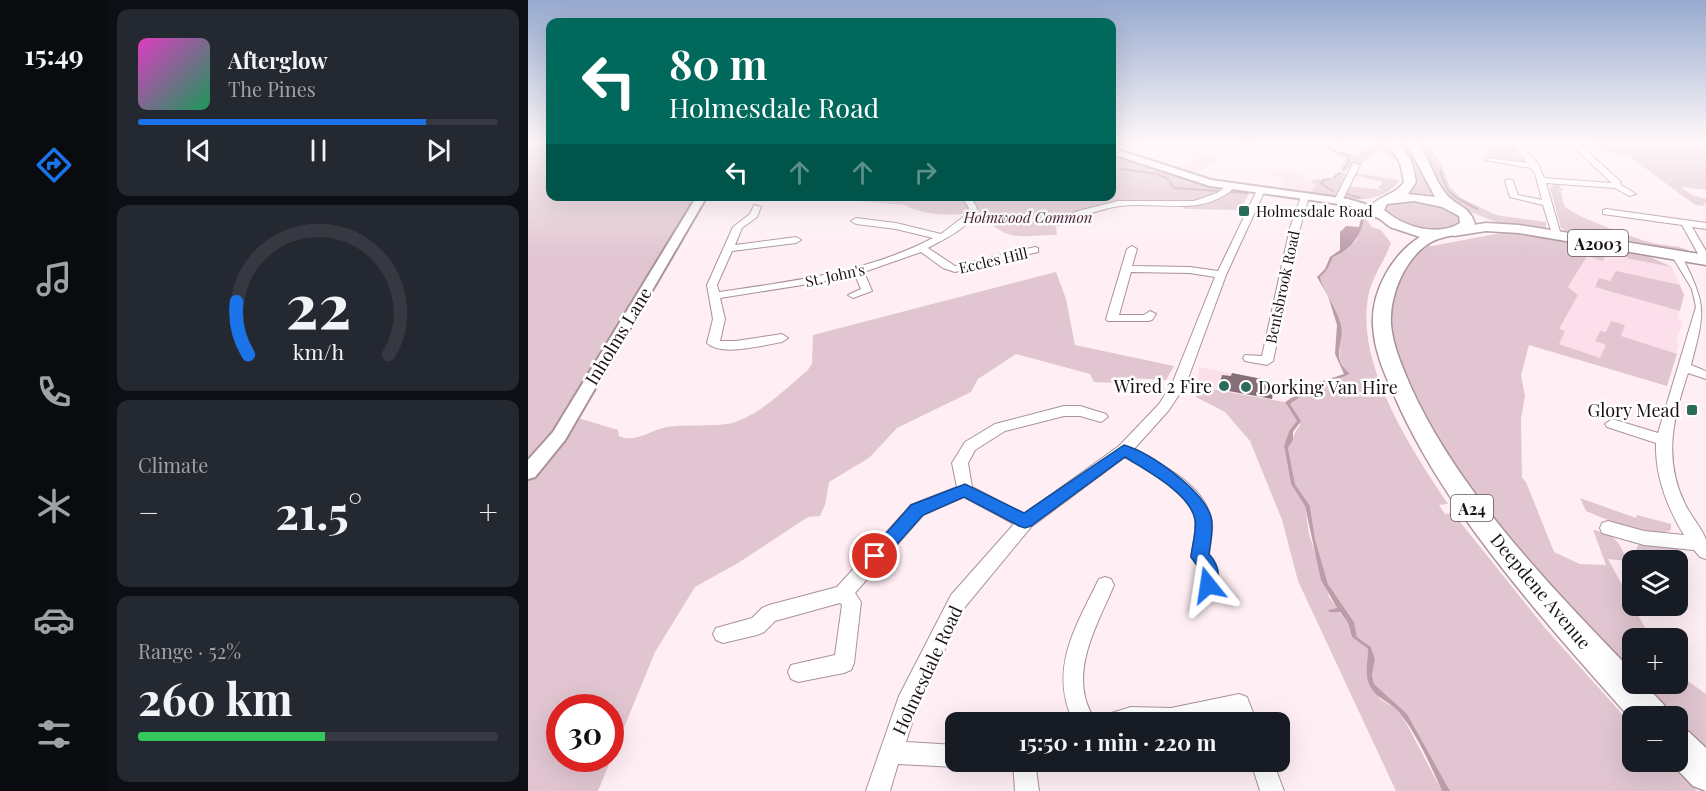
<!DOCTYPE html>
<html lang="en">
<head>
<meta charset="utf-8">
<style>
	body { margin:0; font-family:"Playfair Display",serif; background:#242831; color:#f1f3f6; height:100vh; display:flex; flex-direction:column; font-size:22px; white-space:nowrap }
	* { box-sizing:border-box; margin:0 }
	p { font-size:20px; color:#9ea1a6 }
	.icon { flex:none; width:33px; height:33px; fill:none; stroke:currentColor; stroke-width:2; stroke-linecap:round; stroke-linejoin:round }
	.map { position:relative; flex:1; overflow:hidden }
	.drawer { display:flex; flex-direction:column; gap:9px; padding:9px; background:#0d0f14; width:420px }
	.drawer>* { flex:none }
	.guide { position:absolute; left:18px; top:18px; width:570px; height:183px; border-radius:12px; box-shadow:0 6px 24px #0002; background:#00695c; color:#fff; overflow:hidden }
	.fabs { position:absolute; left:1094px; top:550px; display:grid; gap:12px }
	.fabs a { display:grid; place-items:center; width:66px; height:66px; border-radius:12px; background:#171b24; box-shadow:0 6px 24px #0002; font-size:30px }
	.speed { position:absolute; left:18px; top:694px; display:flex; gap:12px; font-size:30px; font-weight:700; text-align:center }
	.speed>* { display:grid; place-content:center; width:78px; height:78px; border-radius:50%; background:#171b24; box-shadow:0 6px 24px #0002; line-height:1 }
	.speed .limit { border:9px solid #d22; background:#fff; color:#111 }
	.pin { position:absolute; display:grid; place-items:center; width:51px; height:51px; color:#fff; margin:-26px; border:3px solid #fff; border-radius:50%; box-shadow:0 2px 6px #0007 }
	.me { position:absolute; width:66px; margin:-33px; rotate:345deg; stroke-linejoin:round; filter:drop-shadow(0 0 4px #0008) }
	.turn { display:flex; align-items:center; gap:21px; height:126px; padding:0 24px; font-size:27px }
	.turn .icon { width:78px; height:78px; stroke-width:2.5 }
	.turn b { display:block; font-size:42px; line-height:51px }
	.lanes { display:flex; align-items:center; height:57px; padding:0 24px; background:#0003; justify-content:center; gap:30px; direction:ltr }
	.lanes .off { opacity:.35 }
	.big { font-size:45px; font-weight:700; line-height:1.1 }
	.drawer .widget { flex:1; display:flex; flex-direction:column; justify-content:center; gap:9px; min-width:0; padding:0 21px; border-radius:12px; background:#242831 }
	.drawer .dial { align-items:center; gap:0 }
	.dial svg { height:156px; overflow:visible; fill:none; stroke:#363941; stroke-width:7; stroke-linecap:round; text-anchor:middle }
	.dial text { fill:#f1f3f6; stroke:none }
	.song { display:flex; align-items:center; gap:18px }
	.cover { width:72px; height:72px; border-radius:9px; background:linear-gradient(135deg,hsl(310 70% 55%),hsl(150 70% 35%)) }
	.played { height:6px; border-radius:3px; background:linear-gradient(90deg,#1a73e8 80%,#363941 80%) }
	.keys { display:flex; justify-content:space-around; direction:ltr }
	.heat { display:flex; justify-content:space-between; align-items:center; font-size:33px; direction:ltr }
	.charge { height:9px; border-radius:4px; background:linear-gradient(90deg,#34c759 52%,#363941 0) }
	.trip { position:absolute; left:417px; top:712px; width:345px; height:60px; border-radius:12px; background:#171b24; box-shadow:0 6px 24px #0002; font-weight:700; line-height:60px; text-align:center }
	main { display:flex; flex:1; min-height:0 }
	.menu { display:flex; flex-direction:column; width:108px; justify-content:space-around; align-items:center; background:#090b0e; color:#9ea1a6 }
	.menu .icon { width:42px; height:42px }
	.menu .active { color:#1a73e8 }
	.menu b { font-size:27px; color:#f1f3f6 }
	.map>svg:first-child { display:block }
	.built { fill:#fbdfea }
	.green { fill:#e1c6d1; fill-rule:evenodd }
	.water { fill:#bd9caa }
	.lines { fill:none; stroke-linecap:round; stroke-linejoin:round }
	.stream { stroke:#bd9caa; stroke-width:2 }
	.building { fill:#856e78 }
	.minor-casing { stroke:#aa929b; stroke-width:2 }
	.tertiary-casing { stroke:#aa929b; stroke-width:4 }
	.primary-casing { stroke:#aa929b; stroke-width:3 }
	.trunk-casing { stroke:#aa929b; stroke-width:3 }
	.minor { fill:#fff; fill-rule:evenodd }
	.tertiary { fill:#fff; fill-rule:evenodd }
	.primary { fill:#fff; fill-rule:evenodd }
	.trunk { fill:#fff; fill-rule:evenodd }
	.route { fill:#1a73e8; stroke:#114b97; stroke-width:1.5 }
	.poi-dot { fill:#2b6b59; stroke:#fff; stroke-width:2 }
	.labels { text-anchor:middle; dominant-baseline:central; stroke-width:5; stroke-linejoin:round; paint-order:stroke }
	.far-poi-label { font-size:15px; fill:#1a1115; stroke:#fff; text-anchor:start }
	.far-park-label { font-size:15px; font-style:italic; fill:#4b1f35; stroke:#fff }
	.far-street-label { font-size:15px; fill:#1a1115; stroke:#fff }
	.shield { fill:#fff; stroke:#5f585b; stroke-width:1.5 }
	.shield-label { font-size:16px; font-weight:bold; fill:#1a1115 }
	.street-label { font-size:18px; fill:#1a1115; stroke:#fff }
	.poi-label { font-size:18px; fill:#1a1115; stroke:#fff; text-anchor:end }
</style>
</head>
<body>
<main>
<nav class="menu">
<b>15:49</b>
<svg class="icon active" aria-label="directions" viewBox="0 0 24 24"><path d="M12 3l9 9-9 9-9-9zM9 14v-3h6M13 9l2 2-2 2"/></svg>
<svg class="icon" aria-label="music" viewBox="0 0 24 24"><path d="M9 18V5l10-2v13"/><circle cx="6" cy="18" r="3"/><circle cx="16" cy="16" r="3"/></svg>
<svg class="icon" aria-label="phone" viewBox="0 0 24 24"><path d="M5 4h4l2 5-3 2q2 4 5 5l2-3 5 2v4C11 20 4 13 5 4z"/></svg>
<svg class="icon" aria-label="climate" viewBox="0 0 24 24"><path d="M12 3v18M4 7l16 10M4 17L20 7"/></svg>
<svg class="icon" aria-label="car" viewBox="0 0 24 24"><path d="M5 17H2v-5l4-1 3-4h7l3 4 3 1v5h-3M9 17h6M6 11h13"/><circle cx="7" cy="17" r="2"/><circle cx="17" cy="17" r="2"/></svg>
<svg class="icon" aria-label="filters" viewBox="0 0 24 24"><path d="M4 7h16M4 17h16"/><circle cx="9" cy="7" r="2"/><circle cx="15" cy="17" r="2"/></svg>
</nav>
<section class="drawer">
<div class="widget">
<div class="song"><i class="cover"></i><div><b>Afterglow</b><p>The Pines</p></div></div>
<div class="played"></div>
<div class="keys"><svg class="icon" aria-label="previous" viewBox="0 0 24 24"><path d="M18 5L8 12l10 7zM5 5v14"/></svg><svg class="icon" aria-label="pause" viewBox="0 0 24 24"><path d="M8 5v14M16 5v14"/></svg><svg class="icon" aria-label="next" viewBox="0 0 24 24"><path d="M6 5l10 7-10 7zM19 5v14"/></svg></div>
</div>
<div class="widget dial"><svg viewBox="0 0 100 80">
<path d="M14 69A42 42 0 1 1 86 69"/>
<path d="M14 69A42 42 0 0 1 8 42" stroke="#1a73e8"/>
<text x="50" y="56" font-size="32" font-weight="700">22</text>
<text x="50" y="72" font-size="11">km/h</text>
</svg></div>
<div class="widget"><p>Climate</p>
<div class="heat"><a>−</a><b class="big">21.5°</b><a>+</a></div>
</div>
<div class="widget"><p>Range · 52%</p><b class="big">260 km</b><div class="charge"></div></div>
</section>
<div class="map">
<svg width="1178" height="791" viewBox="0 0 1178 791">
	<rect width="100%" height="100%" fill="#ffeff5"/>
	<path class="built" d="M680,153L695,157L667,173L647,168L669,158L666,155Z
		M764,168L788,185L783,192L752,189L755,180L739,172Z
		M1087,253L1102,259L1144,267L1156,295L1149,319L1155,321L1148,342L1151,344L1139,386L994,343L897,266Z
		M671,367L739,380V383L747,384L710,395L670,387Z"/>
	<path class="green" d="M0,142H22V196L170,197L129,260L19,440L0,461Z
		M846,142H859L869,160L857,153L847,151L832,165L824,164L818,171L813,170L817,158L808,155L815,152L830,155Z
		M869,142H880L895,166L908,198L877,195L886,186V177Z
		M886,142H899L914,166L922,187L933,198L968,215L1018,222V228C987,235 945,213 917,199L902,164Z
		M959,142L985,146L990,156L999,163L958,156Z
		M1061,142H1178V190L1153,187L1164,195L1178,199V203H1175L1177,206L1167,205L1102,157L1070,149Z
		M584,154L681,186L722,192L712,210L657,209L653,204L596,201L528,222L529,235C490,235 482,244 451,213C422,215 402,217 376,205L286,197L584,196Z
		M815,172L818,174L809,194L804,197L785,194L783,192L788,185L782,181L790,179L799,181Z
		M827,173L870,180V182C860,197 831,204 815,196L820,186L855,190L850,188L855,182L825,175Z
		M1026,184H1030L1035,190L1031,192H1033C1034,196 1035,203 1037,206C1042,215 1111,240 1125,243C1136,246 1152,245 1161,251L1157,253L1043,236L1033,228L1022,188Z
		M882,199L907,203L930,215L932,221C914,240 873,227 857,212L858,206L863,202Z
		M835,215L844,227L853,230L863,243C856,262 843,278 840,298C828,366 884,450 920,504L911,505L917,514L925,513L1017,628L1104,725V762H1140L1169,791H922L879,715L846,684L844,675L847,659L843,647L829,637L826,622L800,584L787,539L782,506L767,484L760,448C765,439 766,432 772,425L762,404L781,391L822,374C801,354 819,343 811,321C808,310 793,285 792,277L799,270L805,257L828,241L836,219Z
		M983,231L1118,255L1144,267L1102,259L1093,255L1078,254L1075,261L1059,256L1040,287L1050,295L1031,329L1037,331L1031,344L1072,358L1078,345L1067,341L1072,331L1078,332L1083,321L1097,325L1093,336L1149,354L1139,386L1001,345L993,375L997,396L993,419L994,478L998,482L1026,552L1052,564L1078,565L1065,530C1088,534 1090,541 1100,561L1080,559L1123,639H1104V682L950,505L874,380L864,341L862,309L870,280L882,259L897,245L904,246Z
		M1088,271L1152,285L1156,295L1152,311L1067,287L1071,278L1082,281Z
		M528,272L538,299L547,345L646,366L638,380L602,378L589,383L566,382L562,374L488,354L450,379L443,392L369,428L341,458L301,482L297,505L292,516L280,517L210,563L167,587L127,652L70,791H0V481L36,443L50,418L90,430L91,436C107,444 124,429 139,427C157,424 188,427 204,423C232,415 257,389 279,371L284,364L285,335ZM32,708H82V759H32Z
		M670,387L757,402L769,421L768,424L761,431L756,446L763,484L777,506L781,534L801,597L809,608L800,610L801,612H811L820,623L824,637L840,649L839,672L852,699L867,708L876,719L914,791H868L770,581L754,520L722,441L697,412L668,397Z
		M1052,498L1108,518L1109,515L1143,524V530C1125,541 1078,519 1058,511Z
		M1113,543L1149,548L1152,550L1158,569L1149,568V561H1112L1108,553L1109,547Z
		M1149,673L1178,694V757L1149,730V717H1137L1106,684H1149Z"/>
	<path class="water" d="M833,218H836C833,237 822,250 805,257L799,270L792,277C794,288 810,311 813,325C817,346 801,355 822,374L781,391L762,404L773,421L765,432V440L760,448L767,484L782,506L787,539L800,584L826,622L829,637L843,647L847,659L844,675L846,684L879,714L922,791H914C903,766 887,730 869,710C860,701 848,698 842,686C836,675 840,660 840,649L824,637L820,623L812,612H801L800,610L809,608L793,580L777,506L763,484L756,446L761,431L769,421L757,402L786,384L816,374L807,354L809,325L800,296L789,277L797,269L802,257L812,250V232L818,226L831,227Z"/>
	<g class="lines">
		<path class="stream" d="M813,142L797,147L820,156L821,162L815,170
			M593,169L629,174L640,179
			M912,170L919,189
			M806,177L812,173
			M802,179L795,180L793,184L805,191
			M642,182L646,188L691,191
			M919,189L927,197L949,209
			M702,192L719,193
			M819,194L832,198"/>
	</g>
	<path class="building" d="M704,373L739,380L738,383L747,384L744,399L690,389L694,375L703,376Z"/>
	<g class="lines">
		<defs>
			<path id="minor" d="M713,142H734L731,144Z
				M984,142H991L1010,164L1016,178L1084,183L1043,145L1050,143L1092,181L1093,185L1108,194L1101,196L1087,188L1018,183L1033,235L1025,237L1015,205L982,197L977,181L981,179L985,181L990,195L1014,200L1007,173L1003,168L957,160L961,158L999,163Z
				M825,163L832,165L814,201L807,203L806,201Z
				M701,184L708,186C676,218 632,201 592,206C570,209 551,218 530,225L525,222L550,211L590,201H666L689,193Z
				M730,188L737,190L698,275L658,384L641,410L606,449C634,465 678,485 684,522C685,532 682,544 681,555C691,565 693,577 686,591L680,593L674,591L671,585L672,569L663,557C665,545 669,531 667,519C661,492 619,470 597,457L503,527L437,607L389,707L378,742L428,745V762H437L436,764L428,767L370,764L362,791H338L371,696L423,595L486,524L436,497L395,515L327,593L333,602L326,663L323,670L316,673L270,682L263,679L260,672L263,665L307,655L314,605L312,603L247,621L236,632L229,635L195,643L188,640L185,634L188,628L224,618L234,608L241,605L309,587L383,505L429,487L424,463L437,442L467,424L536,406H552L578,414L580,417L573,422L552,416H536L477,431L447,450L440,463L444,487L496,514L591,446L631,404L644,384L687,277L662,273L603,272L591,315H616L622,311L628,314L624,320L620,321H580L578,319L599,249L604,246L609,249L604,266L662,267L690,271Z
				M774,194L781,196L772,228L745,361L739,365L717,361L715,358L717,355L734,356L762,228Z
				M433,196H442L449,208C444,227 416,239 400,248L427,266L507,247L510,248V252L427,272L415,268L393,252L336,272L344,291L325,298L320,295L333,289L327,275L287,283L192,298L197,319L192,341H208L254,334L260,338L254,342C235,345 194,357 179,343L185,319L179,285L205,227L222,214L226,205L233,207L229,217L214,228L207,245L268,237L273,240L268,243L204,251L189,285L191,292C265,281 338,273 405,238L368,229L328,224L323,221L328,218L368,223L413,234L439,214L441,208Z
				M1078,209L1178,223V229L1164,227L1178,251V262L1173,259L1154,225L1075,214V210Z
				M1149,253L1153,254C1178,306 1178,308 1163,365L1178,371V379L1160,373C1145,418 1135,459 1157,504C1162,515 1176,531 1178,540C1178,546 1178,554 1178,559L1172,557L1166,550L1116,545L1074,533L1072,528L1074,523L1080,521L1116,531L1156,535C1139,507 1127,476 1128,443L1079,427L1077,424L1084,419L1130,433L1168,307L1164,289L1144,256Z
				M577,577L583,579L586,585C572,619 548,659 557,697C559,706 564,715 568,723H546C520,670 547,628 571,579Z
				M711,694L719,697L729,723H707L705,717L676,723H574L577,715L603,707L643,708Z
				M485,762H507L511,791H487Z
				M723,762H745L756,791H732Z"/>
			<path id="tertiary" d="M584,148L683,180L820,199L843,206L858,216L853,219C841,215 831,209 819,205L682,186L584,154Z
				M169,196H179L37,440L7,477L0,479V460L25,432Z"/>
			<path id="primary" d="M958,223L991,225L1178,255V265L991,233L958,231L926,236L919,232L926,228Z"/>
			<path id="trunk" d="M860,142H871L884,163L888,182L880,194L907,197L878,142H889C902,158 905,178 918,194C929,207 941,205 947,224C937,236 924,234 910,239C893,245 881,261 873,277C866,292 862,309 863,325C865,346 874,366 882,385C930,492 1024,588 1104,671V684H1116L1136,705L1141,717H1104V720C1020,625 916,512 866,395C856,373 846,350 845,325C843,292 864,254 892,237L862,227L842,211V207C851,195 868,195 876,182L872,163ZM886,201L914,207L931,216L932,223C910,237 875,227 856,210L859,204Z
				M1149,727L1161,732L1178,748V791L1165,786L1142,762H1149Z"/>
		</defs>
		<use href="#minor" class="minor-casing"/>
		<use href="#tertiary" class="tertiary-casing"/>
		<use href="#primary" class="primary-casing"/>
		<use href="#trunk" class="trunk-casing"/>
		<use href="#minor" class="minor"/>
		<use href="#tertiary" class="tertiary"/>
		<use href="#primary" class="primary"/>
		<use href="#trunk" class="trunk"/>
	</g>
	<linearGradient id="sky" x2="0" y2="1"><stop stop-color="#97aacf"/><stop offset="0.56" stop-color="#fff8fa"/><stop offset="1" stop-color="#fff8fa" stop-opacity="0"/></linearGradient>
	<rect width="1178" height="253" fill="url(#sky)"/>
	<path class="route" d="M596,445C623,453 675,490 683,517C686,528 682,544 681,554C691,565 693,577 687,591L680,593L674,591L671,585L672,569L663,557C664,545 669,530 667,519C662,493 617,470 597,457L503,526L497,528L491,526L436,497L395,515L353,562L347,564L341,562L338,556L383,505L437,484L496,513Z"/>
	<g class="poi-dot">
		<rect x="710" y="205" width="12" height="12" rx="3"/>
		<circle cx="696" cy="386" r="6"/>
		<circle cx="718" cy="387" r="6"/>
		<rect x="1158" y="404" width="12" height="12" rx="3"/>
	</g>
	<g class="labels">
		<g class="far-poi-label">
			<text x="728" y="211">Holmesdale Road</text>
		</g>
		<g class="far-park-label">
			<text x="500" y="217">Holmwood Common</text>
		</g>
		<g class="far-street-label">
			<text transform="translate(465 260) rotate(-13)">Eccles Hill</text>
			<text transform="translate(307 275) rotate(-12)">St. John's</text>
			<text transform="translate(754 287) rotate(-78)">Bentsbrook Road</text>
		</g>
		<g class="shield">
			<rect x="1040" y="230" width="60" height="26" rx="4.5"/>
			<rect x="923" y="495" width="42" height="26" rx="4.5"/>
		</g>
		<g class="shield-label">
			<text x="1070" y="243">A2003</text>
			<text x="944" y="508">A24</text>
		</g>
		<g class="street-label">
			<text transform="translate(90 336) rotate(-59)">Inholms Lane</text>
			<text transform="translate(1013 591) rotate(50)">Deepdene Avenue</text>
			<text transform="translate(399 670) rotate(-65)">Holmesdale Road</text>
		</g>
		<g class="poi-label">
			<text x="684" y="386">Wired 2 Fire</text>
			<text x="730" y="387" text-anchor="start">Dorking Van Hire</text>
			<text x="1152" y="410">Glory Mead</text>
		</g>
	</g>
</svg>
<div class="fabs">
<a><svg class="icon" aria-label="layers" viewBox="0 0 24 24"><path d="M12 4l9 5-9 5-9-5zM3 14l9 5 9-5"/></svg></a>
<a>+</a>
<a>−</a>
</div>
<div class="speed"><div class="limit">30</div></div>
<div class="pin" style="left:347px;top:556px;background:#d93025"><svg class="icon" aria-label="arrive" viewBox="0 0 24 24"><path d="M6 21V4h12l-3 4 3 4H6"/></svg></div>
<svg class="me" style="left:680px;top:585px" viewBox="-20 -20 40 40"><path d="M0-17L14 15 0 8-14 15z" fill="#1a73e8" stroke="#fff" stroke-width="4"/></svg>
<div class="trip">15:50 · 1 min · 220 m</div>
<div class="guide">
<div class="turn"><svg class="icon" aria-label="left" viewBox="0 0 24 24"><path d="M17 20v-9H6M10 6l-5 5 5 5"/></svg><div><b>80 m</b>Holmesdale Road</div></div>
<div class="lanes"><svg class="icon" aria-label="left" viewBox="0 0 24 24"><path d="M17 20v-9H6M10 6l-5 5 5 5"/></svg><svg class="icon off" aria-label="ahead" viewBox="0 0 24 24"><path d="M12 20V5M6 11l6-6 6 6"/></svg><svg class="icon off" aria-label="ahead" viewBox="0 0 24 24"><path d="M12 20V5M6 11l6-6 6 6"/></svg><svg class="icon off" aria-label="right" viewBox="0 0 24 24"><path d="M7 20v-9h11M14 6l5 5-5 5"/></svg></div>
</div>
</div>
</main>
</body>
</html>
